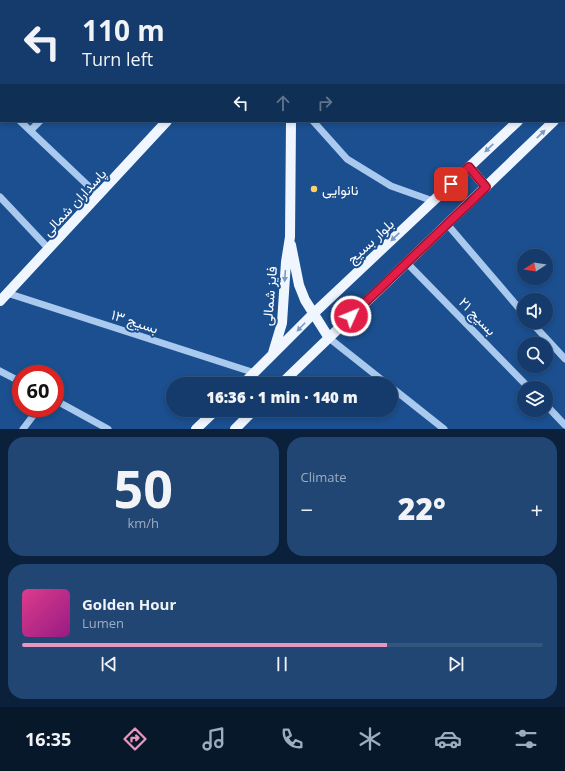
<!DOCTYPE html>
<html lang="en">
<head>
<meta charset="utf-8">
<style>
	body { margin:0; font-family:"Open Sans",Vazirmatn,sans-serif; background:#214673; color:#f1f3f6; height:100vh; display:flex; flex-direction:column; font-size:15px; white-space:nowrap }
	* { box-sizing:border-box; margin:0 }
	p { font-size:13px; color:#9dadc1 }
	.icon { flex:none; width:22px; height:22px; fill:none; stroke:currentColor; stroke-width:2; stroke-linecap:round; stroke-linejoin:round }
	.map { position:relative; height:429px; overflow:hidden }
	.side { display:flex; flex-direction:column; gap:8px; padding:8px; background:#0b203b; flex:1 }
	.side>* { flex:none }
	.guide { position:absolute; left:0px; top:0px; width:565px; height:122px; box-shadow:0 2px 6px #0003,0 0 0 1px #33557e; background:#143b6b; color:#f1f3f6; overflow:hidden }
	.needle { width:26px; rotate:258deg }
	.buttons { position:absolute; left:517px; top:249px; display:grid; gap:8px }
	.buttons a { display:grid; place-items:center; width:36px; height:36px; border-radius:50%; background:#143b6b; box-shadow:0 2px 6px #0003,0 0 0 1px #33557e; font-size:20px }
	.speed { position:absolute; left:12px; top:365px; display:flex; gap:8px; font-size:20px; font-weight:700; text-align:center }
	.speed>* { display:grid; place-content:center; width:52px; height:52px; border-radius:50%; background:#143b6b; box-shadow:0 2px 6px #0003,0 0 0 1px #33557e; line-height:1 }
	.speed .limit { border:6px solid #d22; background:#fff; color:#111 }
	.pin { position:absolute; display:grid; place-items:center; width:34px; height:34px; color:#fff; margin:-17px; border-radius:8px; box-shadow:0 2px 6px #0006 }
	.me { position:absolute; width:44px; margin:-22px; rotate:46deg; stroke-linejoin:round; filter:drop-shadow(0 0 3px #0008) }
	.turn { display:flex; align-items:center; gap:14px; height:84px; padding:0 16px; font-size:18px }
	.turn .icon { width:52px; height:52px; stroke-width:2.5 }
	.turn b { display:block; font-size:28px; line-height:34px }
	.lanes { display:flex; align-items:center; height:38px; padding:0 16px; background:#0003; justify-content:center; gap:20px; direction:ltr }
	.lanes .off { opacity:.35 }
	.big { font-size:30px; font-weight:800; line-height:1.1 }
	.side .card { flex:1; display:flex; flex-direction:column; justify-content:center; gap:6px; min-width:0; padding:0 14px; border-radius:16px; background:#214673 }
	.side .dial { align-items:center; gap:0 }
	.dial b { font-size:52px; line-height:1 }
	.song { display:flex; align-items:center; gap:12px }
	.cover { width:48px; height:48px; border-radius:6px; background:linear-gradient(135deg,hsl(330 70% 55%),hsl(310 70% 35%)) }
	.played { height:4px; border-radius:2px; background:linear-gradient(90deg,#e797bd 70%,#33557e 70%) }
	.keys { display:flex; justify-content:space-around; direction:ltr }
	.heat { display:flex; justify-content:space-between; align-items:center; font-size:22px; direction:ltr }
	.side .tiles { flex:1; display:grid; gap:8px; grid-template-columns:1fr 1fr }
	.card:last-child { grid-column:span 2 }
	.trip { position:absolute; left:166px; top:377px; width:232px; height:40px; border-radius:20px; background:#143b6b; box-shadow:0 2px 6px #0003,0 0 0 1px #33557e; font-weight:800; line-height:40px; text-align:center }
	.tabs { display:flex; height:64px; justify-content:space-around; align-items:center; background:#08182b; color:#9dadc1 }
	.tabs .icon { width:28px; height:28px }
	.tabs .selected { color:#e797bd }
	.tabs b { font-size:18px; color:#f1f3f6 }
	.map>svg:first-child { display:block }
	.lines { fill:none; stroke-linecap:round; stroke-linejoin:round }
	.minor { stroke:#a9c9ee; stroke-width:7 }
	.major { stroke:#f0f6ff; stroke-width:10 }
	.oneway { fill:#7b9ac1 }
	.route-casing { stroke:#92132f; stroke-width:10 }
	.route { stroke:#e11d48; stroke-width:7 }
	.poi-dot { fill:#ffd166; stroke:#1b4f8f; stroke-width:1.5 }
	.labels { text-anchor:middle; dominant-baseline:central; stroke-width:4; stroke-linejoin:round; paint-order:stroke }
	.poi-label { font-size:14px; fill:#fff; stroke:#1b4f8f; text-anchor:start }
	.street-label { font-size:14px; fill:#fff; stroke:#1b4f8f }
</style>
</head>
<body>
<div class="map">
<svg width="565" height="429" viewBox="0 0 565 429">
	<rect width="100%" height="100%" fill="#1b4f8f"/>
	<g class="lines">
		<path class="minor" d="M363,0L364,1
			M0,105L1,106
			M20,121L99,196
			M313,121L347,159L391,186L433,201
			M31,130L40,121
			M0,197L49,249
			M447,224L524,314
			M407,263L529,388
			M7,293L255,373
			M531,322L565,359
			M329,338L387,384
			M0,371L21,382
			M391,387L444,429
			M55,400L108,429
			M546,405L565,425
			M23,429L39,408"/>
		<path class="major" d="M102,0L103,1
			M208,0V1
			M282,1V0
			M564,77L565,76
			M564,112L565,111
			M469,167L486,187
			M291,245L299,285L305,300L329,338
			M0,301L167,121
			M273,353L282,323L286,262L290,237L291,121
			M243,384L313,314L518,121
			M281,384L554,121
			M196,429L216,410
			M235,429L254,410"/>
	</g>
	<defs><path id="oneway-solid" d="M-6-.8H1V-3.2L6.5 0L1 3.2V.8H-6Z"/></defs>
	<g class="oneway">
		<use href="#oneway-solid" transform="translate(541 134) rotate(-44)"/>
		<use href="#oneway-solid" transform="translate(489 148) rotate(137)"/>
		<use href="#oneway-solid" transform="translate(395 237) rotate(137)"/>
		<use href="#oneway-solid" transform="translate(285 276) rotate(94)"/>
		<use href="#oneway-solid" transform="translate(301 327) rotate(134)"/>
	</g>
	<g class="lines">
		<defs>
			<path id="route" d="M351,316L486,187L469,167L451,184"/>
		</defs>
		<use href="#route" class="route-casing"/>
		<use href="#route" class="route"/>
	</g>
	<circle class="poi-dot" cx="314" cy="189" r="4"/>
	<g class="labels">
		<g class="poi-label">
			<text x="322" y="189">نانوایی</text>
		</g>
		<g class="street-label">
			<text transform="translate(74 202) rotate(-47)">پاسداران شمالی</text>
			<text transform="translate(370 241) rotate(-43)">بلوار بسیج</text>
			<text transform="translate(269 296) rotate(-85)">فایز شمالی</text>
			<text transform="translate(478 316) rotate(46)">بسیج ۲۱</text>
			<text transform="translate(135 321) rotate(18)">بسیج ۱۳</text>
		</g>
	</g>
</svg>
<div class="buttons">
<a><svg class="needle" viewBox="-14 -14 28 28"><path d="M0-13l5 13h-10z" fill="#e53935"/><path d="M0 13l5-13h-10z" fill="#9dadc1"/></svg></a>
<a><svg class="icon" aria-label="sound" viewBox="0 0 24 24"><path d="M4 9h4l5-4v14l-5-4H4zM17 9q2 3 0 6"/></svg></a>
<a><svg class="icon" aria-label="search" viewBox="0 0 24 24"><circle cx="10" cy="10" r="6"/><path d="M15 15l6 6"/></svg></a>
<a><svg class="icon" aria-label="layers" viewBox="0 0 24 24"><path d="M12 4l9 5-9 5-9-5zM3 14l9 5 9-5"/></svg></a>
</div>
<div class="speed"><div class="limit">60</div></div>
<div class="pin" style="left:451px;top:184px;background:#d93025"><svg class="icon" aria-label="arrive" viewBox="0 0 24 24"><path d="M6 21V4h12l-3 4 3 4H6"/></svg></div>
<svg class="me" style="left:351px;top:316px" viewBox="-20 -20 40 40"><circle r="17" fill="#e11d48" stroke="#fff" stroke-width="3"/><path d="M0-11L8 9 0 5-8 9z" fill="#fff"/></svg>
<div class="trip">16:36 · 1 min · 140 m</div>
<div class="guide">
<div class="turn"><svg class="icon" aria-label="left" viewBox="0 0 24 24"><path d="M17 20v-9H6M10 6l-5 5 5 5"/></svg><div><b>110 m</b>Turn left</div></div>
<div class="lanes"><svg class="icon" aria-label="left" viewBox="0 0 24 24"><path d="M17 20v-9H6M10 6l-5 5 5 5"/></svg><svg class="icon off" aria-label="ahead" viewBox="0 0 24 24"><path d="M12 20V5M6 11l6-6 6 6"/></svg><svg class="icon off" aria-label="right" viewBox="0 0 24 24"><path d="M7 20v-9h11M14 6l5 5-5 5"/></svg></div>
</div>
</div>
<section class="side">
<div class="tiles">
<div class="card dial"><b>50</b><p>km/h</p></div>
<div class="card"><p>Climate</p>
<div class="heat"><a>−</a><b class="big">22°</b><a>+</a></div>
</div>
<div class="card">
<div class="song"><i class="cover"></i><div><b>Golden Hour</b><p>Lumen</p></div></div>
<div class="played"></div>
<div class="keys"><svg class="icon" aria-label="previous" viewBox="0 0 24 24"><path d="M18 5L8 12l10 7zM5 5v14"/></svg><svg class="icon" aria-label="pause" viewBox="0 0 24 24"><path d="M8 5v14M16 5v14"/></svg><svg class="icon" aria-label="next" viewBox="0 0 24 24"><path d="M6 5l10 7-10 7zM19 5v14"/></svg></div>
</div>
</div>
</section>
<nav class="tabs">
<b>16:35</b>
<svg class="icon selected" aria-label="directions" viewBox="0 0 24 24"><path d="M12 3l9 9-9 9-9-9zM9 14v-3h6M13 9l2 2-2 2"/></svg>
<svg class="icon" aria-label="music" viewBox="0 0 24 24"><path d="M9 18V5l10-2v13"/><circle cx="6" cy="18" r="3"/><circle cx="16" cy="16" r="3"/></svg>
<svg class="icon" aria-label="phone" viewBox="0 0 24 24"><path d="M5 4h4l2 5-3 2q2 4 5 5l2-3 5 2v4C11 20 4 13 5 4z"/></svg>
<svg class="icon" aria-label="climate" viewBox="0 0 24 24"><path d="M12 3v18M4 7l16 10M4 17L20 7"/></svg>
<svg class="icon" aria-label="car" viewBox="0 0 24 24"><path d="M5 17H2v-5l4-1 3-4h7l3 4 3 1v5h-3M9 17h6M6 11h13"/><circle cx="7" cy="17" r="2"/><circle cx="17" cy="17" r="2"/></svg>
<svg class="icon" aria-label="filters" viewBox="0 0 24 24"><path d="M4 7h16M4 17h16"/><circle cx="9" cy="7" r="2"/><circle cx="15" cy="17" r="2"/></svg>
</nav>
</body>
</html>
